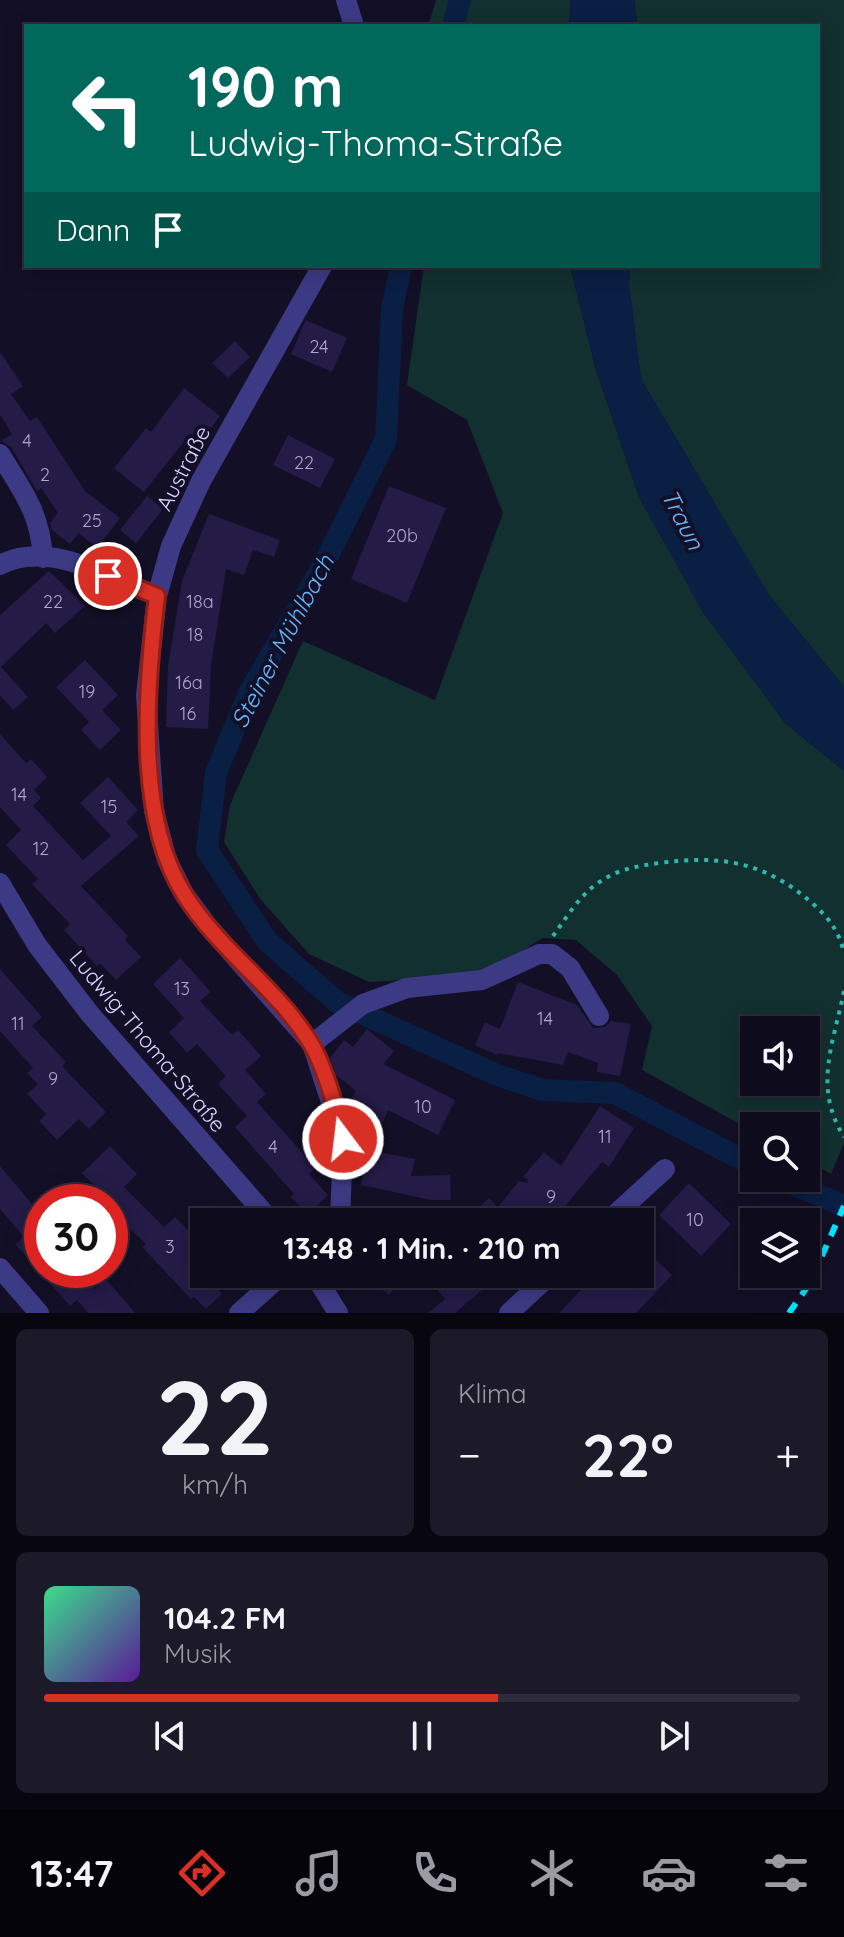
<!DOCTYPE html>
<html lang="de">
<head>
<meta charset="utf-8">
<style>
	body { margin:0; font-family:Quicksand,sans-serif; background:#1c1929; color:#f1f3f6; height:100vh; display:flex; flex-direction:column; font-size:30px; white-space:nowrap }
	* { box-sizing:border-box; margin:0 }
	p { font-size:26px; color:#9b9ba3 }
	.icon { flex:none; width:44px; height:44px; fill:none; stroke:currentColor; stroke-width:2; stroke-linecap:round; stroke-linejoin:round }
	.map { position:relative; height:1313px; overflow:hidden }
	.drawer { display:flex; flex-direction:column; gap:16px; padding:16px; background:#08060f; flex:1 }
	.drawer>* { flex:none }
	.guide { position:absolute; left:24px; top:24px; width:796px; height:244px; border-radius:0px; box-shadow:0 4px 20px #0003,0 0 0 2px #2e2b3b; background:#00695c; color:#fff; overflow:hidden }
	.tools { position:absolute; left:740px; top:1016px; display:grid; gap:16px }
	.tools a { display:grid; place-items:center; width:80px; height:80px; border-radius:0px; background:#0e0b1c; box-shadow:0 4px 20px #0003,0 0 0 2px #2e2b3b; font-size:40px }
	.speed { position:absolute; left:24px; top:1184px; display:flex; gap:16px; font-size:40px; font-weight:700; text-align:center }
	.speed>* { display:grid; place-content:center; width:104px; height:104px; border-radius:50%; background:#0e0b1c; box-shadow:0 4px 20px #0003,0 0 0 2px #2e2b3b; line-height:1 }
	.speed .limit { border:12px solid #d22; background:#fff; color:#111 }
	.pin { position:absolute; display:grid; place-items:center; width:68px; height:68px; color:#fff; margin:-34px; border:4px solid #fff; border-radius:50%; box-shadow:0 2px 8px #0007 }
	.me { position:absolute; width:88px; margin:-44px; rotate:345deg; stroke-linejoin:round; filter:drop-shadow(0 0 6px #0008) }
	.turn { display:flex; align-items:center; gap:28px; height:168px; padding:0 32px; font-size:36px }
	.turn .icon { width:104px; height:104px; stroke-width:2.5 }
	.turn b { display:block; font-size:56px; line-height:68px }
	.then { display:flex; align-items:center; height:76px; padding:0 32px; background:#0003; gap:16px; font-size:30px }
	.big { font-size:60px; font-weight:700; line-height:1.1 }
	.drawer .widget { flex:1; display:flex; flex-direction:column; justify-content:center; gap:12px; min-width:0; padding:0 28px; border-radius:12px; background:#1c1929 }
	.drawer .dial { align-items:center; gap:0 }
	.dial b { font-size:104px; line-height:1 }
	.song { display:flex; align-items:center; gap:24px }
	.cover { width:96px; height:96px; border-radius:12px; background:linear-gradient(135deg,hsl(150 70% 55%),hsl(270 70% 35%)) }
	.played { height:8px; border-radius:4px; background:linear-gradient(90deg,#d93025 60%,#2e2b3b 60%) }
	.keys { display:flex; justify-content:space-around; direction:ltr }
	.heat { display:flex; justify-content:space-between; align-items:center; font-size:44px; direction:ltr }
	.drawer .tiles { flex:1; display:grid; gap:16px; grid-template-columns:1fr 1fr }
	.widget:last-child { grid-column:span 2 }
	.trip { position:absolute; left:190px; top:1208px; width:464px; height:80px; border-radius:0px; background:#0e0b1c; box-shadow:0 4px 20px #0003,0 0 0 2px #2e2b3b; font-weight:700; line-height:80px; text-align:center }
	.dock { display:flex; height:128px; justify-content:space-around; align-items:center; background:#06040b; color:#9b9ba3 }
	.dock .icon { width:56px; height:56px }
	.dock .selected { color:#d93025 }
	.dock b { font-size:36px; color:#f1f3f6 }
	.map>svg:first-child { display:block }
	.green { fill:#12302f; fill-rule:evenodd }
	.water { fill:#0a1f44 }
	.lines { fill:none; stroke-linecap:round; stroke-linejoin:round }
	.canal { stroke:#0a1f44; stroke-width:22 }
	.building { fill:#241b47 }
	.path { stroke:#2fb8b0; stroke-width:4; stroke-dasharray:4 6; stroke-linecap:butt }
	.minor { stroke:#3d3a85; stroke-width:20 }
	.rail { stroke:#00e5ff; stroke-width:6; stroke-dasharray:12 10; stroke-linecap:butt }
	.route-casing { stroke:#8d1f18; stroke-width:20 }
	.route { stroke:#d93025; stroke-width:14 }
	.labels { text-anchor:middle; dominant-baseline:central; stroke-width:8; stroke-linejoin:round; paint-order:stroke }
	.number-label { font-size:18px; fill:#aca6d1 }
	.street-label { font-size:22px; fill:#d9d4ff; stroke:#130f26 }
	.water-label { font-size:24px; font-style:italic; fill:#62b6ff; stroke:#130f26 }
</style>
</head>
<body>
<div class="map">
<svg width="844" height="1313" viewBox="0 0 844 1313">
	<rect width="100%" height="100%" fill="#130f26"/>
	<path class="green" d="M436,0H571L569,26H428Z
		M634,0H844V687L769,595L641,379L629,284L630,266H818V26H638Z
		M424,266H570L596,370L639,497L703,612L785,723L844,771V1143L831,1174L806,1160V1126H754V1132L642,1070L652,1026L617,975L576,940L543,938L500,964L459,977L369,982L309,954L261,900L224,842L230,805L303,641L435,700L503,513L467,420L407,385ZM754,1030H806V1082H754Z"/>
	<path class="water" d="M571,0H634L638,26H569Z
		M570,266H630L629,284L641,379L769,595L844,687V771L785,723L703,612L639,497L596,369Z"/>
	<g class="lines">
		<path class="canal" d="M453,26L460,0
			M401,266L392,309L386,439L325,562L249,693L216,773L207,850L267,941L337,1002L497,1075L543,1090L615,1093L754,1166
			M779,1178L844,1206"/>
	</g>
	<path class="building" d="M306,320L347,338L332,372L291,354Z
		M235,341L250,357L228,378L212,363Z
		M0,352L23,386L11,394L30,421L37,417L85,491L120,518L97,548L79,533L70,544L52,530L50,523L58,513L41,488L37,491L11,447L1,441L12,434L0,415Z
		M184,388L220,416L197,446L187,438L144,492L114,468L146,428L151,432Z
		M288,435L335,459L320,488L273,465Z
		M389,486L446,508L407,603L351,579Z
		M147,496L163,509L136,543L120,530Z
		M209,514L280,540L274,557L253,550L244,575L226,569L211,666L208,729L166,727L168,666L182,581Z
		M49,571L85,606L55,633L46,623L1,667L28,697L13,710L0,695V615Z
		M85,660L118,695L102,710L121,730L100,750L81,730L89,722L56,687Z
		M0,734L26,763L31,759L47,777L34,790L41,798L33,806L83,860L111,836L80,803L108,777L138,810L126,822L139,836L81,886L128,936L125,940L141,957L116,980L100,963L97,966L64,930L70,924L32,884L38,879L6,845L21,830L0,807Z
		M180,958L211,992L200,1001L232,1035L238,1030L261,1056L245,1070L266,1094L257,1102L316,1168L309,1174L328,1195L308,1215L291,1197L294,1194L235,1127L247,1116L218,1084L226,1076L197,1044L187,1053L169,1032L184,1018L153,984Z
		M0,969L42,1017L32,1026L66,1062L62,1066L106,1112L89,1129L79,1119L57,1140L39,1121L46,1114L27,1094L38,1084L27,1073L33,1068L0,1031Z
		M518,982L577,1005L593,1028L605,1027L611,1021L631,1024L620,1076L597,1072L598,1063L568,1052L563,1065L498,1053L497,1055L475,1045L485,1022L500,1029Z
		M367,1029L394,1051L383,1064L455,1100L438,1135L388,1110L381,1127L346,1105L356,1091L336,1075L330,1058L344,1040L353,1047Z
		M600,1106L634,1128L609,1167L602,1162L561,1211L574,1222H464L489,1198L498,1207L519,1181L527,1183L528,1179L523,1177L544,1152L561,1166Z
		M110,1146L137,1174L124,1187L164,1227L175,1217L204,1247V1275L222,1294L206,1309L194,1297L191,1299L142,1247L146,1244L110,1209V1202H106L108,1200L82,1173Z
		M368,1150L415,1159L411,1176L450,1175L451,1200H431L361,1185Z
		M0,1166L42,1216V1270H79L95,1289L106,1279L135,1313H88L77,1300L70,1306L15,1244L24,1237L0,1209Z
		M689,1183L731,1224L701,1256L659,1215Z
		M640,1245L672,1275L636,1313H559L596,1274H640Z
		M384,1274H407L389,1295L375,1284Z
		M424,1274H501L455,1313H428L445,1299Z"/>
	<g class="lines">
		<path class="path" d="M553,936C567,917 580,894 601,881C619,869 638,866 659,863C720,855 764,861 812,903C829,918 839,931 844,953
			M844,991C833,1045 813,1087 844,1137"/>
		<path class="minor" d="M346,0L354,26
			M322,266L201,481L171,546L157,596L146,695L154,811L167,860L184,894L207,925L312,1044L343,1139L340,1222
			M0,454C23,492 40,512 43,558
			M0,565C48,539 112,578 157,596
			M0,883L37,945L90,1014L272,1222
			M312,1044L363,1004L407,988L482,980L539,954H552L570,968L599,1016
			M607,1222L665,1169
			M0,1268L39,1313
			M314,1274L338,1313
			M239,1313L283,1274
			M509,1313L551,1274"/>
		<path class="rail" d="M789,1313L810,1283L844,1206"/>
	</g>
	<g class="lines">
		<defs>
			<path id="route" d="M108,576L157,596C146,685 135,816 184,894C218,949 276,987 310,1042C323,1063 339,1114 343,1139"/>
		</defs>
		<use href="#route" class="route-casing"/>
		<use href="#route" class="route"/>
	</g>
	<g class="labels">
		<g class="number-label">
			<text x="319" y="346">24</text>
			<text x="27" y="440">4</text>
			<text x="304" y="462">22</text>
			<text x="45" y="474">2</text>
			<text x="92" y="520">25</text>
			<text x="402" y="535">20b</text>
			<text x="53" y="601">22</text>
			<text x="200" y="601">18a</text>
			<text x="195" y="634">18</text>
			<text x="189" y="682">16a</text>
			<text x="87" y="691">19</text>
			<text x="188" y="713">16</text>
			<text x="19" y="794">14</text>
			<text x="109" y="806">15</text>
			<text x="41" y="848">12</text>
			<text x="182" y="988">13</text>
			<text x="545" y="1018">14</text>
			<text x="18" y="1023">11</text>
			<text x="53" y="1078">9</text>
			<text x="423" y="1106">10</text>
			<text x="605" y="1136">11</text>
			<text x="273" y="1146">4</text>
			<text x="551" y="1196">9</text>
			<text x="695" y="1219">10</text>
			<text x="170" y="1246">3</text>
		</g>
		<g class="street-label">
			<text transform="translate(183 468) rotate(-63)">Austraße</text>
			<text transform="translate(148 1041) rotate(50)">Ludwig-Thoma-Straße</text>
		</g>
		<g class="water-label">
			<text transform="translate(683 519) rotate(63)">Traun</text>
			<text transform="translate(282 641) rotate(-62)">Steiner Mühlbach</text>
		</g>
	</g>
</svg>
<div class="tools">
<a><svg class="icon" aria-label="sound" viewBox="0 0 24 24"><path d="M4 9h4l5-4v14l-5-4H4zM17 9q2 3 0 6"/></svg></a>
<a><svg class="icon" aria-label="search" viewBox="0 0 24 24"><circle cx="10" cy="10" r="6"/><path d="M15 15l6 6"/></svg></a>
<a><svg class="icon" aria-label="layers" viewBox="0 0 24 24"><path d="M12 4l9 5-9 5-9-5zM3 14l9 5 9-5"/></svg></a>
</div>
<div class="speed"><div class="limit">30</div></div>
<div class="pin" style="left:108px;top:576px;background:#d93025"><svg class="icon" aria-label="arrive" viewBox="0 0 24 24"><path d="M6 21V4h12l-3 4 3 4H6"/></svg></div>
<svg class="me" style="left:343px;top:1139px" viewBox="-20 -20 40 40"><circle r="17" fill="#d93025" stroke="#fff" stroke-width="3"/><path d="M0-11L8 9 0 5-8 9z" fill="#fff"/></svg>
<div class="trip">13:48 · 1 Min. · 210 m</div>
<div class="guide">
<div class="turn"><svg class="icon" aria-label="left" viewBox="0 0 24 24"><path d="M17 20v-9H6M10 6l-5 5 5 5"/></svg><div><b>190 m</b>Ludwig-Thoma-Straße</div></div>
<div class="then">Dann<svg class="icon" aria-label="arrive" viewBox="0 0 24 24"><path d="M6 21V4h12l-3 4 3 4H6"/></svg></div>
</div>
</div>
<section class="drawer">
<div class="tiles">
<div class="widget dial"><b>22</b><p>km/h</p></div>
<div class="widget"><p>Klima</p>
<div class="heat"><a>−</a><b class="big">22°</b><a>+</a></div>
</div>
<div class="widget">
<div class="song"><i class="cover"></i><div><b>104.2 FM</b><p>Musik</p></div></div>
<div class="played"></div>
<div class="keys"><svg class="icon" aria-label="previous" viewBox="0 0 24 24"><path d="M18 5L8 12l10 7zM5 5v14"/></svg><svg class="icon" aria-label="pause" viewBox="0 0 24 24"><path d="M8 5v14M16 5v14"/></svg><svg class="icon" aria-label="next" viewBox="0 0 24 24"><path d="M6 5l10 7-10 7zM19 5v14"/></svg></div>
</div>
</div>
</section>
<nav class="dock">
<b>13:47</b>
<svg class="icon selected" aria-label="directions" viewBox="0 0 24 24"><path d="M12 3l9 9-9 9-9-9zM9 14v-3h6M13 9l2 2-2 2"/></svg>
<svg class="icon" aria-label="music" viewBox="0 0 24 24"><path d="M9 18V5l10-2v13"/><circle cx="6" cy="18" r="3"/><circle cx="16" cy="16" r="3"/></svg>
<svg class="icon" aria-label="phone" viewBox="0 0 24 24"><path d="M5 4h4l2 5-3 2q2 4 5 5l2-3 5 2v4C11 20 4 13 5 4z"/></svg>
<svg class="icon" aria-label="climate" viewBox="0 0 24 24"><path d="M12 3v18M4 7l16 10M4 17L20 7"/></svg>
<svg class="icon" aria-label="car" viewBox="0 0 24 24"><path d="M5 17H2v-5l4-1 3-4h7l3 4 3 1v5h-3M9 17h6M6 11h13"/><circle cx="7" cy="17" r="2"/><circle cx="17" cy="17" r="2"/></svg>
<svg class="icon" aria-label="filters" viewBox="0 0 24 24"><path d="M4 7h16M4 17h16"/><circle cx="9" cy="7" r="2"/><circle cx="15" cy="17" r="2"/></svg>
</nav>
</body>
</html>
